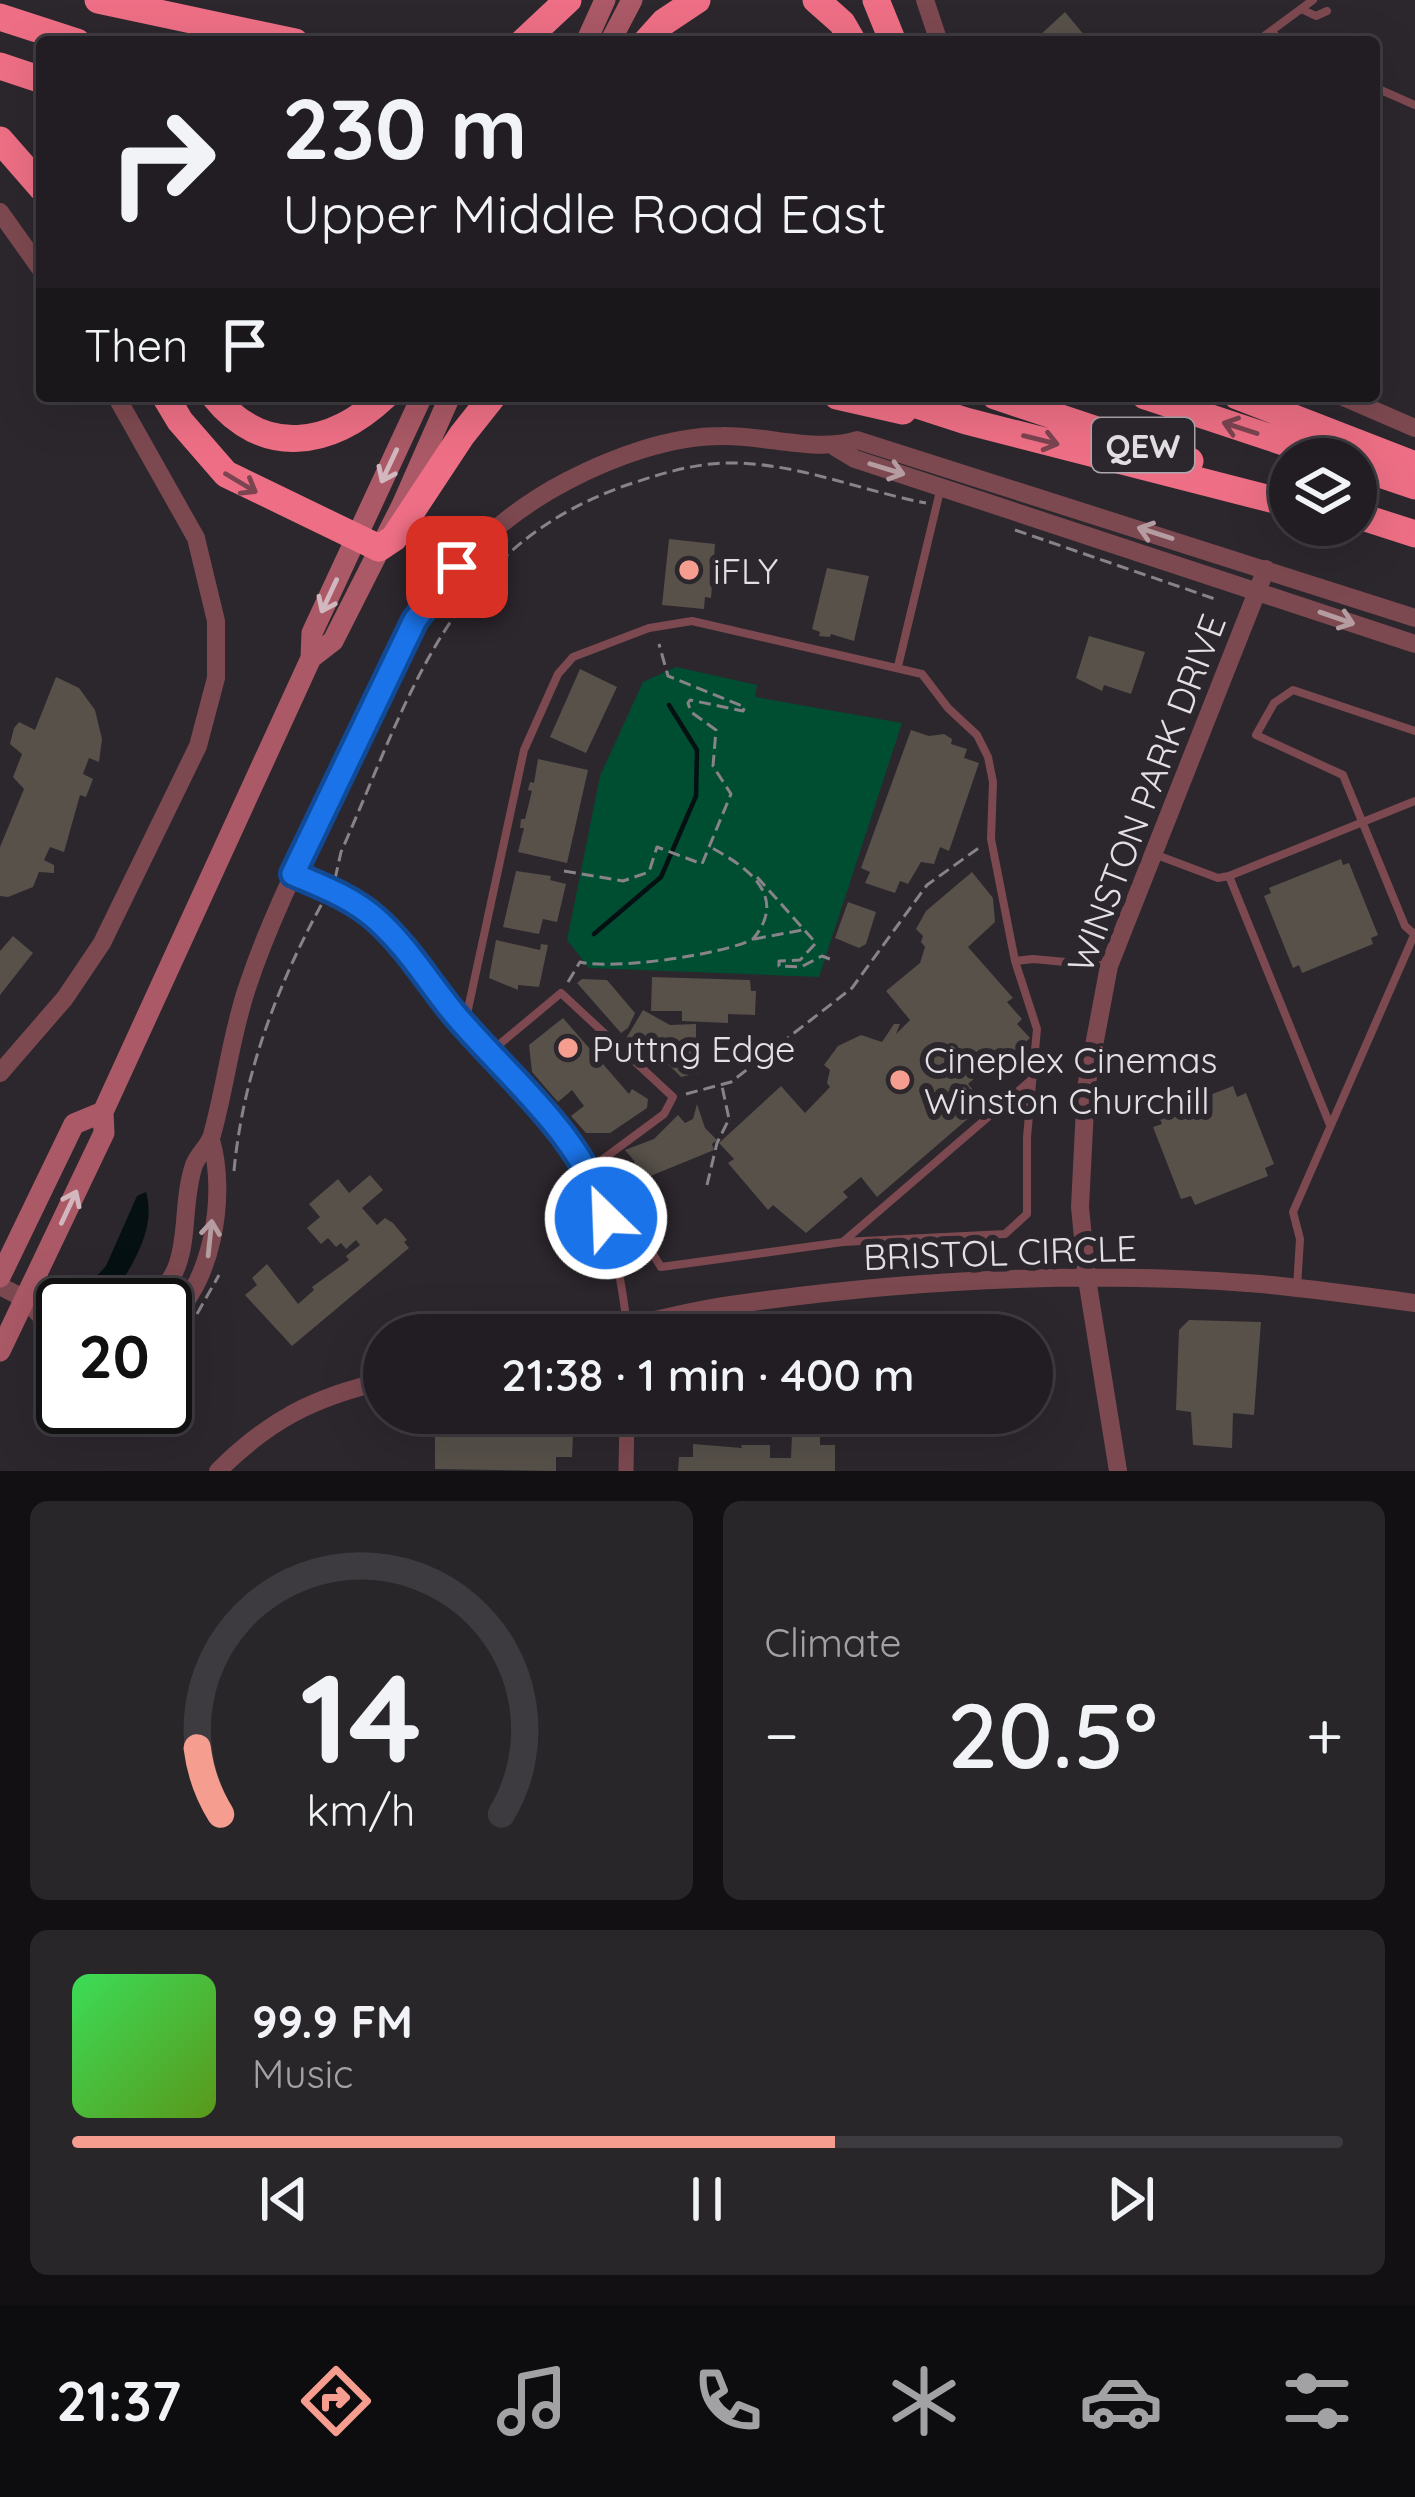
<!DOCTYPE html>
<html lang="en">
<head>
<meta charset="utf-8">
<style>
	body { margin:0; font-family:Quicksand,sans-serif; background:#29262a; color:#f1f3f6; height:100vh; display:flex; flex-direction:column; font-size:45px; white-space:nowrap }
	* { box-sizing:border-box; margin:0 }
	p { font-size:39px; color:#a2a2a5 }
	.icon { flex:none; width:66px; height:66px; fill:none; stroke:currentColor; stroke-width:2; stroke-linecap:round; stroke-linejoin:round }
	.map { position:relative; height:1471px; overflow:hidden }
	.details { display:flex; flex-direction:column; gap:30px; padding:30px; background:#121013; flex:1 }
	.details>* { flex:none }
	.guide { position:absolute; left:36px; top:36px; width:1344px; height:366px; border-radius:12px; box-shadow:0 12px 48px #0002,0 0 0 3px #3e3b40; background:#211d22; color:#f1f3f6; overflow:hidden }
	.fabs { position:absolute; left:1269px; top:438px; display:grid; gap:24px }
	.fabs a { display:grid; place-items:center; width:108px; height:108px; border-radius:50%; background:#211d22; box-shadow:0 12px 48px #0002,0 0 0 3px #3e3b40; font-size:60px }
	.speed { position:absolute; left:36px; top:1278px; display:flex; gap:24px; font-size:60px; font-weight:700; text-align:center }
	.speed>* { display:grid; place-content:center; width:156px; height:156px; border-radius:50%; background:#211d22; box-shadow:0 12px 48px #0002,0 0 0 3px #3e3b40; line-height:1 }
	.speed .limit { border:6px solid #111; border-radius:18px; background:#fff; color:#111 }
	.pin { position:absolute; display:grid; place-items:center; width:102px; height:102px; color:#fff; margin:-51px; border-radius:24px; box-shadow:0 6px 18px #0006 }
	.me { position:absolute; width:132px; margin:-66px; rotate:336deg; stroke-linejoin:round; filter:drop-shadow(0 0 9px #0008) }
	.turn { display:flex; align-items:center; gap:42px; height:252px; padding:0 48px; font-size:54px }
	.turn .icon { width:156px; height:156px; stroke-width:2.5 }
	.turn b { display:block; font-size:84px; line-height:102px }
	.then { display:flex; align-items:center; height:114px; padding:0 48px; background:#0003; gap:24px; font-size:45px }
	.big { font-size:90px; font-weight:600; line-height:1.1 }
	.details .tile { flex:1; display:flex; flex-direction:column; justify-content:center; gap:18px; min-width:0; padding:0 42px; border-radius:18px; background:#29262a }
	.details .dial { align-items:center; gap:0 }
	.dial svg { height:312px; overflow:visible; fill:none; stroke:#3e3b40; stroke-width:7; stroke-linecap:round; text-anchor:middle }
	.dial text { fill:#f1f3f6; stroke:none }
	.song { display:flex; align-items:center; gap:36px }
	.cover { width:144px; height:144px; border-radius:18px; background:linear-gradient(135deg,hsl(130 70% 55%),hsl(90 70% 35%)) }
	.played { height:12px; border-radius:6px; background:linear-gradient(90deg,#f59d8f 60%,#3e3b40 60%) }
	.keys { display:flex; justify-content:space-around; direction:ltr }
	.heat { display:flex; justify-content:space-between; align-items:center; font-size:66px; direction:ltr }
	.details .tiles { flex:1; display:grid; gap:30px; grid-template-columns:1fr 1fr }
	.tile:last-child { grid-column:span 2 }
	.trip { position:absolute; left:363px; top:1314px; width:690px; height:120px; border-radius:60px; background:#211d22; box-shadow:0 12px 48px #0002,0 0 0 3px #3e3b40; font-weight:600; line-height:120px; text-align:center }
	.tab-bar { display:flex; height:192px; justify-content:space-around; align-items:center; background:#0d0c0e; color:#a2a2a5 }
	.tab-bar .icon { width:84px; height:84px }
	.tab-bar .selected { color:#f59d8f }
	.tab-bar b { font-size:54px; color:#f1f3f6 }
	.map>svg:first-child { display:block }
	.green { fill:#004e32 }
	.water { fill:#041011 }
	.lines { fill:none; stroke-linecap:round; stroke-linejoin:round }
	.stream { stroke:#041011; stroke-width:4.5 }
	.building { fill:#57514a }
	.path { stroke:#878388; stroke-width:3; stroke-dasharray:12 6; stroke-linecap:butt }
	.service { stroke:#7d4950; stroke-width:8 }
	.minor { stroke:#7d4950; stroke-width:15 }
	.tertiary { stroke:#7d4950; stroke-width:18 }
	.secondary { stroke:#ab5966; stroke-width:21 }
	.motorway { stroke:#ee6f85; stroke-width:27 }
	.oneway { stroke:#7a4450 }
	.oneway2 { stroke:#d2b8be }
	.oneway3 { stroke:#b59ca1 }
	.route-casing { stroke:#114b97; stroke-width:30 }
	.route { stroke:#1a73e8; stroke-width:21 }
	.poi-dot { fill:#f59d8f; stroke:#2c272d; stroke-width:4.5 }
	.labels { text-anchor:middle; dominant-baseline:central; stroke-width:12; stroke-linejoin:round; paint-order:stroke }
	.shield { fill:#2c272d; stroke:#aca8ad; stroke-width:3 }
	.shield-label { font-size:33px; font-weight:bold; fill:#e3e0e4 }
	.poi-label { font-size:36px; fill:#e3e0e4; stroke:#2c272d; text-anchor:start }
	.street-label { font-size:36px; fill:#e3e0e4; stroke:#2c272d }
</style>
</head>
<body>
<div class="map">
<svg width="1415" height="1471" viewBox="0 0 1415 1471">
	<rect width="100%" height="100%" fill="#2c272d"/>
	<path class="green" d="M676,667L757,685L755,697L902,723L819,977L589,968L567,940L600,776L643,682Z"/>
	<path class="water" d="M146,1192C156,1225 136,1259 119,1286L108,1288L94,1279L106,1266L137,1196Z"/>
	<g class="lines">
		<path class="stream" d="M594,934L661,877L696,796L697,750L669,705"/>
	</g>
	<path class="building" d="M1065,12L1090,42H1042L1038,37Z
		M669,539L715,544L711,598L705,597L704,609L662,605Z
		M827,568L869,576L854,641L831,634L830,637L819,636L820,632L812,629Z
		M1089,636L1145,652L1131,694L1104,685L1102,691L1076,678Z
		M580,669L617,687L586,753L550,737Z
		M56,677L79,688L95,710L102,739L99,762L89,758L83,774L93,779L86,797L80,795L64,852L50,847L44,860L54,865V873L39,872L33,887L8,897L0,896V847L24,789L13,777L22,754L10,744L14,728L19,722L35,730Z
		M911,730L929,736L944,734L952,739L951,744L967,749L964,758L979,763L949,851L940,847L934,864L921,862L908,884L900,881L895,893L865,883L870,872L861,868Z
		M538,759L588,770L567,863L518,852L524,828H520L521,819H525L532,791L528,790L530,782L534,783Z
		M1341,859L1343,865L1349,863L1378,935L1371,938L1373,944L1302,973L1299,965L1293,968L1264,896L1271,893L1269,888Z
		M516,871L551,876L550,880L566,884L557,922L543,919L539,934L503,927Z
		M972,872L993,898L995,922L968,947L1013,998L1007,1002L1022,1019L1017,1024L1030,1038L990,1075L984,1070L968,1084L985,1104L877,1197L861,1177L843,1192L848,1197L806,1233L773,1205L768,1210L728,1163L734,1159L719,1143L781,1086L805,1113L830,1087L827,1083L830,1070L824,1065L838,1046L861,1035L882,1042L894,1024H900L896,1034L910,1020L886,991L920,963L925,947L921,942L923,936L916,929L926,911Z
		M848,902L876,912L866,944L859,948L835,938Z
		M13,936L33,953L0,995V951Z
		M496,940L540,950L541,944L548,945L539,987L518,985V990L489,978Z
		M652,977L750,980L751,991H756L755,1015L728,1014V1023L682,1021V1011H651Z
		M582,979L607,980L635,1013L628,1028L621,1033L577,983Z
		M643,1010L670,1025L696,1024V1040H682V1045L691,1044L702,1056L698,1073L681,1077L669,1065L658,1063L662,1055L659,1054L652,1065L641,1059L648,1048L641,1053L624,1042Z
		M563,1018L629,1094L632,1089L648,1099L647,1108L610,1133H586L571,1116L584,1106L572,1090L558,1102L532,1072L529,1045Z
		M1233,1086L1237,1097L1246,1093L1274,1164L1265,1168L1268,1176L1195,1205L1191,1196L1181,1199L1153,1127L1162,1124L1158,1115Z
		M697,1104L705,1128L717,1140L712,1144L714,1150L648,1177L642,1170L631,1175L628,1167L635,1162L625,1150L654,1139L678,1115L685,1123L693,1119Z
		M370,1175L383,1190L362,1208L377,1225L385,1218L393,1223L407,1240L404,1242L409,1248L292,1346L245,1295L257,1285L252,1278L267,1264L298,1304L314,1290L312,1287L349,1260L346,1256L360,1245L356,1240L346,1249L341,1243L336,1247L328,1238L321,1244L307,1228L320,1217L309,1204L338,1179L349,1193Z
		M1189,1320L1261,1322L1254,1415L1233,1413L1232,1448L1193,1445L1191,1412L1176,1410L1179,1330Z
		M435,1413H574L572,1457H556V1471L435,1469Z
		M792,1433L820,1434V1445H835V1471H678L679,1457H693V1444L742,1448L741,1445H770V1458H791Z"/>
	<g class="lines">
		<path class="path" d="M1015,530L1218,600
			M564,871L623,881L649,872L657,847L702,864L731,794L713,766L716,730L691,712L688,703L690,700L743,711L745,707L668,676L659,644
			M757,877L816,943L800,960L779,961V966L801,967L822,956L835,961
			M335,879L341,852C411,695 449,545 630,484C666,472 699,462 737,463C803,465 862,491 926,503
			M754,939L803,930
			M568,982L580,962C612,970 723,955 753,939C789,896 747,867 712,848
			M686,1094L731,1082L852,988L927,885L980,847
			M234,1171C243,1074 278,983 325,898
			M707,1185L717,1143L729,1119L722,1086
			M197,1314L219,1275
			M165,1346L178,1334"/>
		<path class="service" d="M1301,9L1316,16L1327,11
			M1271,31L1282,42
			M1256,42L1313,0
			M1374,87L1415,105
			M898,666L941,487
			M1154,854L1218,878L1229,876L1415,801
			M295,875L347,898L375,918L572,1147C605,1203 620,1262 627,1327
			M1229,876L1330,1125
			M1414,934L1405,926L1343,775L1256,735L1274,703L1293,690L1415,731
			M465,1023L524,750L558,674L573,657L649,628L692,621L922,674L948,708L977,735L988,757L993,782L991,839L1015,961L1033,959L1109,966
			M489,1053L561,993L673,1097L664,1114L587,1171
			M606,1218L624,1208L661,1267L843,1242L1005,1234L1027,1214V1137L1037,1029L1015,961
			M844,1241L1031,1080
			M1297,1287L1300,1239L1293,1212L1415,933"/>
		<path class="minor" d="M626,1471L627,1413"/>
		<path class="tertiary" d="M925,0L939,42
			M0,212L42,271
			M1341,396L1415,428
			M835,447L855,459L1415,644
			M0,1073L65,998L102,943L198,746L216,678V621L196,538L116,396
			M0,1286L25,1299L67,1305
			M25,1299L52,1328L63,1332
			M145,1305C198,1270 177,1216 194,1165C198,1154 209,1146 212,1135C226,1085 231,1034 248,985C271,916 305,850 336,785C361,731 383,672 414,621C448,564 509,511 567,481C613,457 670,436 722,436C767,435 814,453 857,440L1415,618
			M165,1323C213,1287 227,1194 211,1140
			M590,1335C634,1326 679,1313 724,1306C900,1280 1083,1270 1261,1284C1312,1289 1364,1296 1415,1303
			M218,1471C269,1420 314,1397 384,1381
			M1118,1471L1087,1279L1080,1207L1086,1088L1109,966L1266,569"/>
		<path class="secondary" d="M586,42L605,0
			M610,42L632,0
			M311,658L333,641L402,505L450,396
			M0,1277L74,1124L103,1112
			M0,1351L104,1133L103,1112L311,658L312,633L422,396"/>
		<path class="motorway" d="M98,0L295,42
			M816,0L842,23L853,42
			M876,0L893,42
			M0,17L77,42
			M523,42L568,0
			M646,42L664,22L697,0
			M0,66L42,80
			M0,140L42,188
			M165,396L180,421L226,474L379,548L394,538L462,435L493,396
			M214,396C263,458 331,447 385,396
			M837,396L903,411
			M889,396L966,421L1290,504
			M995,396L1190,461
			M1145,396L1335,459
			M1237,396L1415,465
			M1356,466L1415,486
			M1356,515L1415,534"/>
	</g>
	<defs><path id="oneway-shaft" d="M-6 0H5M1.5-3L5.5 0L1.5 3" fill="none" stroke-width="1.6" stroke-linecap="round" stroke-linejoin="round" transform="scale(3)"/></defs>
	<g class="oneway">
		<use href="#oneway-shaft" transform="translate(1240 428) rotate(-162)"/>
		<use href="#oneway-shaft" transform="translate(1041 440) rotate(14)"/>
		<use href="#oneway-shaft" transform="translate(241 483) rotate(31)"/>
	</g>
	<g class="oneway2">
		<use href="#oneway-shaft" transform="translate(389 466) rotate(115)"/>
		<use href="#oneway-shaft" transform="translate(329 596) rotate(115)"/>
		<use href="#oneway-shaft" transform="translate(69 1207) rotate(-65)"/>
	</g>
	<g class="oneway3">
		<use href="#oneway-shaft" transform="translate(887 469) rotate(17)"/>
		<use href="#oneway-shaft" transform="translate(1155 533) rotate(-162)"/>
		<use href="#oneway-shaft" transform="translate(1337 618) rotate(19)"/>
		<use href="#oneway-shaft" transform="translate(210 1238) rotate(-84)"/>
	</g>
	<g class="lines">
		<defs>
			<path id="route" d="M457,567L415,620L293,874C321,886 351,897 375,918C405,944 427,980 452,1011C505,1075 584,1135 606,1218"/>
		</defs>
		<use href="#route" class="route-casing"/>
		<use href="#route" class="route"/>
	</g>
	<g class="poi-dot">
		<circle cx="689" cy="570" r="12"/>
		<circle cx="568" cy="1048" r="12"/>
		<circle cx="900" cy="1080" r="12"/>
	</g>
	<g class="labels">
		<rect class="shield" x="1092" y="418" width="102" height="54" rx="9"/>
		<g class="shield-label">
			<text x="1143" y="445">QEW</text>
		</g>
		<g class="poi-label">
			<text x="713" y="570">iFLY</text>
			<text x="592" y="1048">Puttng Edge</text>
			<text x="924" y="1059">Cineplex Cinemas<tspan x="924" dy="41">Winston Churchill</tspan></text>
		</g>
		<g class="street-label">
			<text transform="translate(1146 793) rotate(-69)">WINSTON PARK DRIVE</text>
			<text transform="translate(1000 1252) rotate(-2)">BRISTOL CIRCLE</text>
		</g>
	</g>
</svg>
<div class="fabs">
<a><svg class="icon" aria-label="layers" viewBox="0 0 24 24"><path d="M12 4l9 5-9 5-9-5zM3 14l9 5 9-5"/></svg></a>
</div>
<div class="speed"><div class="limit">20</div></div>
<div class="pin" style="left:457px;top:567px;background:#d93025"><svg class="icon" aria-label="arrive" viewBox="0 0 24 24"><path d="M6 21V4h12l-3 4 3 4H6"/></svg></div>
<svg class="me" style="left:606px;top:1218px" viewBox="-20 -20 40 40"><circle r="17" fill="#1a73e8" stroke="#fff" stroke-width="3"/><path d="M0-11L8 9 0 5-8 9z" fill="#fff"/></svg>
<div class="trip">21:38 · 1 min · 400 m</div>
<div class="guide">
<div class="turn"><svg class="icon" aria-label="right" viewBox="0 0 24 24"><path d="M7 20v-9h11M14 6l5 5-5 5"/></svg><div><b>230 m</b>Upper Middle Road East</div></div>
<div class="then">Then<svg class="icon" aria-label="arrive" viewBox="0 0 24 24"><path d="M6 21V4h12l-3 4 3 4H6"/></svg></div>
</div>
</div>
<section class="details">
<div class="tiles">
<div class="tile dial"><svg viewBox="0 0 100 80">
<path d="M14 69A42 42 0 1 1 86 69"/>
<path d="M14 69A42 42 0 0 1 8 52" stroke="#f59d8f"/>
<text x="50" y="56" font-size="32" font-weight="700">14</text>
<text x="50" y="72" font-size="11">km/h</text>
</svg></div>
<div class="tile"><p>Climate</p>
<div class="heat"><a>−</a><b class="big">20.5°</b><a>+</a></div>
</div>
<div class="tile">
<div class="song"><i class="cover"></i><div><b>99.9 FM</b><p>Music</p></div></div>
<div class="played"></div>
<div class="keys"><svg class="icon" aria-label="previous" viewBox="0 0 24 24"><path d="M18 5L8 12l10 7zM5 5v14"/></svg><svg class="icon" aria-label="pause" viewBox="0 0 24 24"><path d="M8 5v14M16 5v14"/></svg><svg class="icon" aria-label="next" viewBox="0 0 24 24"><path d="M6 5l10 7-10 7zM19 5v14"/></svg></div>
</div>
</div>
</section>
<nav class="tab-bar">
<b>21:37</b>
<svg class="icon selected" aria-label="directions" viewBox="0 0 24 24"><path d="M12 3l9 9-9 9-9-9zM9 14v-3h6M13 9l2 2-2 2"/></svg>
<svg class="icon" aria-label="music" viewBox="0 0 24 24"><path d="M9 18V5l10-2v13"/><circle cx="6" cy="18" r="3"/><circle cx="16" cy="16" r="3"/></svg>
<svg class="icon" aria-label="phone" viewBox="0 0 24 24"><path d="M5 4h4l2 5-3 2q2 4 5 5l2-3 5 2v4C11 20 4 13 5 4z"/></svg>
<svg class="icon" aria-label="climate" viewBox="0 0 24 24"><path d="M12 3v18M4 7l16 10M4 17L20 7"/></svg>
<svg class="icon" aria-label="car" viewBox="0 0 24 24"><path d="M5 17H2v-5l4-1 3-4h7l3 4 3 1v5h-3M9 17h6M6 11h13"/><circle cx="7" cy="17" r="2"/><circle cx="17" cy="17" r="2"/></svg>
<svg class="icon" aria-label="filters" viewBox="0 0 24 24"><path d="M4 7h16M4 17h16"/><circle cx="9" cy="7" r="2"/><circle cx="15" cy="17" r="2"/></svg>
</nav>
</body>
</html>
